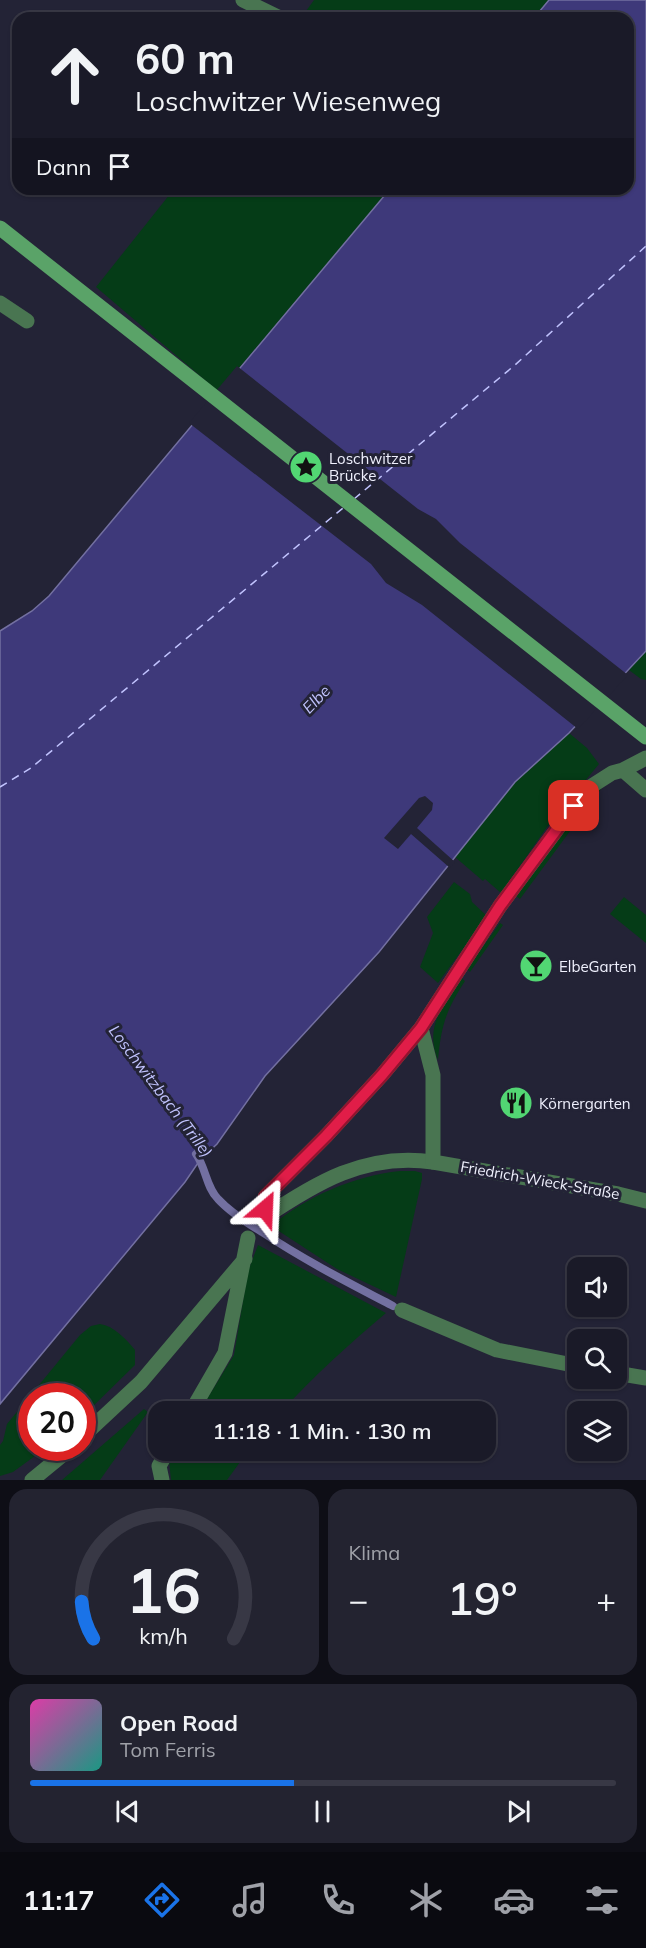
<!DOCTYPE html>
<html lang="de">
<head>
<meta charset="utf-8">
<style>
	body { margin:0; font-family:Mulish,sans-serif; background:#232330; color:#f1f3f6; height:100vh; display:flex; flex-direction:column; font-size:22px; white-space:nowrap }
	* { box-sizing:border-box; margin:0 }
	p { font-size:20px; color:#9fa1a8 }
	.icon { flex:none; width:33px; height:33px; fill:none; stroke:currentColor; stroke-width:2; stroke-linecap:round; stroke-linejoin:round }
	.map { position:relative; height:1480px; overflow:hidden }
	.drawer { display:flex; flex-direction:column; gap:9px; padding:9px; background:#0e0e16; flex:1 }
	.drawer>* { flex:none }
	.guide { position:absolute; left:12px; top:12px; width:622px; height:183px; border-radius:18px; box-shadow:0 2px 4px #0004,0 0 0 2px #383845; background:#1a1a28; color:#f1f3f6; overflow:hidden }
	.fabs { position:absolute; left:567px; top:1257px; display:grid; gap:12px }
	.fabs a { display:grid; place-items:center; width:60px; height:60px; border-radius:12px; background:#1a1a28; box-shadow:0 2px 4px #0004,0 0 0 2px #383845; font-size:30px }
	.speed { position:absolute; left:18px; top:1383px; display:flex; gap:12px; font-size:30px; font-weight:700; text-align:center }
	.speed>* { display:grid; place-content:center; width:78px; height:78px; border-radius:50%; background:#1a1a28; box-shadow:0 2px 4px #0004,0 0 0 2px #383845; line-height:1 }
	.speed .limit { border:9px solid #d22; background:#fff; color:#111 }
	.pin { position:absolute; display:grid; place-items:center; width:51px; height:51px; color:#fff; margin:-26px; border-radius:12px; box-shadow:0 3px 9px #0006 }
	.me { position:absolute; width:66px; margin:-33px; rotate:26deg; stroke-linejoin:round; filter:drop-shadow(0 0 4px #0008) }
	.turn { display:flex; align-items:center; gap:21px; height:126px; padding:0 24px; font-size:27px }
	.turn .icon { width:78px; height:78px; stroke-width:2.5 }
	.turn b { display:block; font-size:42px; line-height:51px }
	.then { display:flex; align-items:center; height:57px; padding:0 24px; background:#0003; gap:12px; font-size:22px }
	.big { font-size:45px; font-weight:600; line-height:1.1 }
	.drawer .widget { flex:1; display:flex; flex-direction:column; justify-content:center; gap:9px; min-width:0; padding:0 21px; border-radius:18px; background:#232330 }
	.drawer .dial { align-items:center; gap:0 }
	.dial svg { height:156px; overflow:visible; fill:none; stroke:#383845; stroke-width:7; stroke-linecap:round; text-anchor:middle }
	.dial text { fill:#f1f3f6; stroke:none }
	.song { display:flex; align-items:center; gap:18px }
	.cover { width:72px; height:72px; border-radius:9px; background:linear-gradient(135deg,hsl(320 70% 55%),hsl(170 70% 35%)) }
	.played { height:6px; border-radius:3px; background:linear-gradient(90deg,#1a73e8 45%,#383845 45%) }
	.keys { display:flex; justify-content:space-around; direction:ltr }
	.heat { display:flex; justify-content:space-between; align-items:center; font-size:33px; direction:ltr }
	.drawer .tiles { flex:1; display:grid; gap:9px; grid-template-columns:1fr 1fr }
	.widget:last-child { grid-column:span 2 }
	.trip { position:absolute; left:148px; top:1401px; width:348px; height:60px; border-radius:18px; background:#1a1a28; box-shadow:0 2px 4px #0004,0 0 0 2px #383845; font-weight:600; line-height:60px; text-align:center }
	.dock { display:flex; height:96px; justify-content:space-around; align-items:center; background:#0a0a10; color:#9fa1a8 }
	.dock .icon { width:42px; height:42px }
	.dock .on { color:#1a73e8 }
	.dock b { font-size:27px; color:#f1f3f6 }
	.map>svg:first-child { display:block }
	.green { fill:#053c17 }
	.water { fill:#3e397a; stroke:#7370a1; stroke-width:1.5 }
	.pier { fill:#232336 }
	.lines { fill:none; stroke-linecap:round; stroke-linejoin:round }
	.stream { stroke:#7370a1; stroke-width:8 }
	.ferry { stroke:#c1c3fe; stroke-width:1.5; stroke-dasharray:8 6; stroke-linecap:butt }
	.service { stroke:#497551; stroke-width:15 }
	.minor { stroke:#497551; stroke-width:15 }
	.secondary { stroke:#5aa368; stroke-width:15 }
	.route-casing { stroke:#92132f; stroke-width:15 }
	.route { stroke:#e11d48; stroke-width:10 }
	.labels { text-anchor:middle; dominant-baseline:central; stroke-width:6; stroke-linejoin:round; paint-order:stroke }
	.poi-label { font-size:15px; fill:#eff0fd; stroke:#232336; text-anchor:start }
	.street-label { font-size:15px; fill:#eff0fd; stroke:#232336 }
	.water-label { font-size:16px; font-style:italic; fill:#c1c3fe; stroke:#232336 }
</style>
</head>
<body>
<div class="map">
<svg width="646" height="1480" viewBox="0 0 646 1480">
	<rect width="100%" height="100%" fill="#232336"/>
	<path class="green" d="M314,0H549L534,18H301Z
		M174,189H390L219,392L96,287Z
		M646,651V680L641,679L629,670Z
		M569,733L587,748L599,764L547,827L501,893L485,879L483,881L455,857L515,782Z
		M598,789H601L520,899L516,896L591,794Z
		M454,882L470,894L472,902L487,916L438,983L420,967L433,933L427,917Z
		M624,897L646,915V943L610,914Z
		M500,923L503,925L470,972L467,969Z
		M461,978L465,981C446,1010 441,1026 438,1060C424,1027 443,1005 461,978Z
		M400,1171H415L422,1173V1179L396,1297L337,1269L271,1226C307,1196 354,1176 400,1171Z
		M258,1245L386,1313C349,1344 314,1376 282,1411L199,1412L234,1355L248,1271Z
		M100,1324C114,1326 126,1339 135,1350V1365L83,1416L82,1396H32V1448H46L13,1472L0,1476V1445L3,1441L7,1424L80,1335L91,1326Z
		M144,1409L148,1412L100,1480H62Z
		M175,1451H248L227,1480H171L169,1460Z"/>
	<path class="water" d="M549,0H646V651L569,733L515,782L379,952L265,1076L217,1144L200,1160L185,1182L0,1404V631L32,611L49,596L390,189H628V18H534Z"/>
	<path class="pier" d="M237,366L418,509L436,519L460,543L628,675L578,729L422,605L386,583L371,564L189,423Z
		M425,796L433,803L432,810L417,828L455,862L450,868L411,834L398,849L384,838L419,798Z"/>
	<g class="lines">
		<path class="stream" d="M196,1154C206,1168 206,1187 218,1199C230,1212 247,1223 262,1232C304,1260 349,1283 393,1306"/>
		<path class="ferry" d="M354,499L515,365L646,246
			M0,787L31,768L343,508"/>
		<path class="service" d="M0,303L27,321
			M267,1215L264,1204L265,1197L326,1136L382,1075L421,1028
			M262,1219C315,1183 366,1152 433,1162
			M191,1412L225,1353L248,1238
			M82,1437L141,1382L245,1259
			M32,1480L71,1448
			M162,1480L159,1466L168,1450"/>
		<path class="minor" d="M243,0L280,18
			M646,758L623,770L612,773L587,789L500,906L421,1028L433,1075V1162L618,1194L646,1201
			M623,770L646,790
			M402,1310L497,1350L578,1366
			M616,1373L646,1378"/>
		<path class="secondary" d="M0,228L646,737"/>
	</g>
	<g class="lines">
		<defs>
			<path id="route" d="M265,1209V1197L326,1136L382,1075L421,1028L500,906L574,806"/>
		</defs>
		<use href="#route" class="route-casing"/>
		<use href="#route" class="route"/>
	</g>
	<defs>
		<symbol id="sight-disc" viewBox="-11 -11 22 22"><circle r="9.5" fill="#52d673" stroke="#232336"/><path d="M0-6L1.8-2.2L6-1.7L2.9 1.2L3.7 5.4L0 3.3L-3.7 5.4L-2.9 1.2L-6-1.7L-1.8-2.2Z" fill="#111"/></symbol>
		<symbol id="bar-disc" viewBox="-11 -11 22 22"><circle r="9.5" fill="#52d673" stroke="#232336"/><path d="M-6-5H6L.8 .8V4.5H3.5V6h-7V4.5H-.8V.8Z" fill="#111"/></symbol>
		<symbol id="restaurant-disc" viewBox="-11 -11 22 22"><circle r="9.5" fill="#52d673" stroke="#232336"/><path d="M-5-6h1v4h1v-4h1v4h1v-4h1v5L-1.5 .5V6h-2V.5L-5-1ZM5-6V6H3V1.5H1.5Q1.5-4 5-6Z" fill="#111"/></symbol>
	</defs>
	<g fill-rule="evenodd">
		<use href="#sight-disc" x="287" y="448" width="38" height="38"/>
		<use href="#bar-disc" x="517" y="947" width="38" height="38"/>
		<use href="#restaurant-disc" x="497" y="1084" width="38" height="38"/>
	</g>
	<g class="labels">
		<g class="poi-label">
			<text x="329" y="458">Loschwitzer<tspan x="329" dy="17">Brücke</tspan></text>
			<text x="559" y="966">ElbeGarten</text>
			<text x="539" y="1103">Körnergarten</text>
		</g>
		<g class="street-label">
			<text transform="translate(540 1180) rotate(10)">Friedrich-Wieck-Straße</text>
		</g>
		<g class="water-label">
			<text transform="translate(316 699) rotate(-46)">Elbe</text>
			<text transform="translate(161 1091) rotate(53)">Loschwitzbach (Trille)</text>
		</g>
	</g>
</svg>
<div class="fabs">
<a><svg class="icon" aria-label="sound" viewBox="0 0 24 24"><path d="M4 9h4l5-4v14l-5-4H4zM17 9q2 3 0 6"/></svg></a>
<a><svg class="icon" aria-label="search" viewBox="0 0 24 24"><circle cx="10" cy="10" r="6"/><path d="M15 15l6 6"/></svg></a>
<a><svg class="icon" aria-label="layers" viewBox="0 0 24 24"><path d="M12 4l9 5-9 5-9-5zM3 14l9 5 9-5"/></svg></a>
</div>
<div class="speed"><div class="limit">20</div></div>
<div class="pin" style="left:574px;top:806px;background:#d93025"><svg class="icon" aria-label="arrive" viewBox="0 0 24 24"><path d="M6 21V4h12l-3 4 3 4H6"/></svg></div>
<svg class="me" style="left:265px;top:1209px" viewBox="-20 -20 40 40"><path d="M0-17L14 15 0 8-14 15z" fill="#e11d48" stroke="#fff" stroke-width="4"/></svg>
<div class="trip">11:18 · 1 Min. · 130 m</div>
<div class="guide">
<div class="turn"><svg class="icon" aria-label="ahead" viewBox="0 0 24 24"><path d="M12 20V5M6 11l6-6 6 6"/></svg><div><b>60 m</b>Loschwitzer Wiesenweg</div></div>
<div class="then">Dann<svg class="icon" aria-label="arrive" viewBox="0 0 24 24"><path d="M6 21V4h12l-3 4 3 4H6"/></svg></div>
</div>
</div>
<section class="drawer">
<div class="tiles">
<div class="widget dial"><svg viewBox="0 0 100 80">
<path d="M14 69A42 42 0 1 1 86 69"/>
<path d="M14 69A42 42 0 0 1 8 50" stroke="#1a73e8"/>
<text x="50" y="56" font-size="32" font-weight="700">16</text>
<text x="50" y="72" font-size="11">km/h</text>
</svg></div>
<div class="widget"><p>Klima</p>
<div class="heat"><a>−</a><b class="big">19°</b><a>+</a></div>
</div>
<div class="widget">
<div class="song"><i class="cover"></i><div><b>Open Road</b><p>Tom Ferris</p></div></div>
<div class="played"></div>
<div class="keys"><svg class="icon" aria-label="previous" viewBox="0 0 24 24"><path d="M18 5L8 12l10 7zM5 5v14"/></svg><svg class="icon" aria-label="pause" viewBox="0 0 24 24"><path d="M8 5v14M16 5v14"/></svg><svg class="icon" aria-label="next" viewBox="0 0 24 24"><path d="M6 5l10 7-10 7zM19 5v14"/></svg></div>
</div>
</div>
</section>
<nav class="dock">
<b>11:17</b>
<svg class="icon on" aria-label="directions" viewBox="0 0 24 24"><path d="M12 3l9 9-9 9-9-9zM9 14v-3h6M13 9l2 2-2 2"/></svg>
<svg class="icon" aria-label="music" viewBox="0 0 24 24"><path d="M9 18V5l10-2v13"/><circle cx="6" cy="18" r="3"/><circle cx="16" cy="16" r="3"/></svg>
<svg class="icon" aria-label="phone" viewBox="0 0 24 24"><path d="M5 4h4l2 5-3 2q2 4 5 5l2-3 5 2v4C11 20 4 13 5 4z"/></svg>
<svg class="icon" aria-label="climate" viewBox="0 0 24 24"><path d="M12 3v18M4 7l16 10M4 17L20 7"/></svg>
<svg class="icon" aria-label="car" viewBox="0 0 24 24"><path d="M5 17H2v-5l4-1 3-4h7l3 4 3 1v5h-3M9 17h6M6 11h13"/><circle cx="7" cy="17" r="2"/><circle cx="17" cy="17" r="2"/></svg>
<svg class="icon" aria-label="filters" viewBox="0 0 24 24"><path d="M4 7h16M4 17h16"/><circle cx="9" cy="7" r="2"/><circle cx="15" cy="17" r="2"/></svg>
</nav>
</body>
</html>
